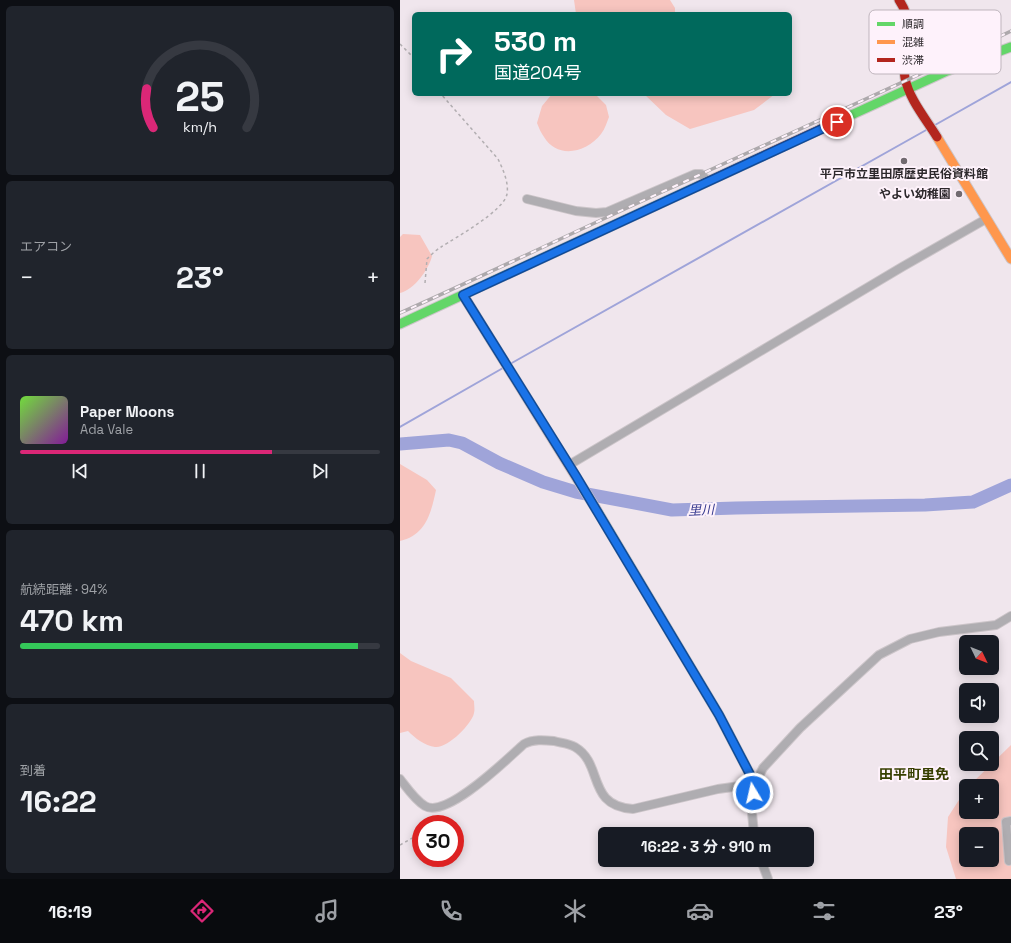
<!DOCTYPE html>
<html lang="ja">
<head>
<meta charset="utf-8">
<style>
	body { margin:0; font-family:"Space Grotesk","Noto Sans JP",sans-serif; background:#20242c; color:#f1f3f6; height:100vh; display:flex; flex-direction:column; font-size:15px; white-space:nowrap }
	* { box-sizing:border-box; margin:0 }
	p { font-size:13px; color:#9ea1a6 }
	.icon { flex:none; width:22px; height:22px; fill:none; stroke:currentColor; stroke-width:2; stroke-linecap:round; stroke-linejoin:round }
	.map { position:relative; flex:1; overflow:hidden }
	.details { display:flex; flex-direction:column; gap:6px; padding:6px; background:#0d0f14; width:400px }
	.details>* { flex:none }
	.top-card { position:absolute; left:12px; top:12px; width:380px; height:84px; border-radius:6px; box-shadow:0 2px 10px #0003; background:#00695c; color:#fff; overflow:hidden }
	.needle { width:26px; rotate:133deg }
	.controls { position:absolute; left:559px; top:635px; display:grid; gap:8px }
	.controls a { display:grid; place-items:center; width:40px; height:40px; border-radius:6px; background:#171b24; box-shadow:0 2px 10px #0003; font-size:20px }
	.speed { position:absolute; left:12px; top:815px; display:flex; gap:8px; font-size:20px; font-weight:700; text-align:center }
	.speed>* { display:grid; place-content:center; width:52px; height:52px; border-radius:50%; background:#171b24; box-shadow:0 2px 10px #0003; line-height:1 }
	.speed .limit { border:6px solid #d22; background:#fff; color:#111 }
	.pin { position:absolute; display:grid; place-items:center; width:34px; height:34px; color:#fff; margin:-17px; border:2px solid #fff; border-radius:50%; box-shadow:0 1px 4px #0007 }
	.me { position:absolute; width:44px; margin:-22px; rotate:351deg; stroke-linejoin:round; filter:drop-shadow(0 0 3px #0008) }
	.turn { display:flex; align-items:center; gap:14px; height:84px; padding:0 16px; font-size:18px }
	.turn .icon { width:52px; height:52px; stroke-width:2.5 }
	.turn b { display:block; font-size:28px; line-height:34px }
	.big { font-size:30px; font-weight:700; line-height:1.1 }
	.details .card { flex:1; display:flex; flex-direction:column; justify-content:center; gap:6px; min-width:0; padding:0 14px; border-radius:6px; background:#20242c }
	.details .dial { align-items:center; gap:0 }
	.dial svg { height:104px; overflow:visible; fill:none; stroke:#363941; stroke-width:7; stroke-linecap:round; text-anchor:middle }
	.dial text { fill:#f1f3f6; stroke:none }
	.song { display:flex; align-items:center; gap:12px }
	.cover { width:48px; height:48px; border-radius:6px; background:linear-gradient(135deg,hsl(100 70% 55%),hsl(290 70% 35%)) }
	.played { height:4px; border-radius:2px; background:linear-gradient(90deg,#db2777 70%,#363941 70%) }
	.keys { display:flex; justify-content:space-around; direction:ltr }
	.heat { display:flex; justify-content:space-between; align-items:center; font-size:22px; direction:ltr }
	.charge { height:6px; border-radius:3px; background:linear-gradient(90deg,#34c759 94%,#363941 0) }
	.trip { position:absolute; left:198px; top:827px; width:216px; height:40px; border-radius:6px; background:#171b24; box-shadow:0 2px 10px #0003; font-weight:700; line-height:40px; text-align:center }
	.menu { display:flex; height:64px; justify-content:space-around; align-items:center; background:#090b0e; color:#9ea1a6 }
	.menu .icon { width:28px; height:28px }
	.menu .selected { color:#db2777 }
	.menu b { font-size:18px; color:#f1f3f6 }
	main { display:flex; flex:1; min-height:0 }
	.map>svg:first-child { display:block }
	.green { fill:#f7c5bf; fill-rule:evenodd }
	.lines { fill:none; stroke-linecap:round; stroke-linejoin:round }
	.stream { stroke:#9fa4d9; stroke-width:2 }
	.river { stroke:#9fa4d9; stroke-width:13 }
	.street-casing { stroke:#ccc5c9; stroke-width:10 }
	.fast-casing { stroke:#ccc5c9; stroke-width:11 }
	.slow-casing { stroke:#ccc5c9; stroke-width:11 }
	.jam-casing { stroke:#ccc5c9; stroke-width:11 }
	.path { stroke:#b2aeb1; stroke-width:1.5; stroke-dasharray:3 3; stroke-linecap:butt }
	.street { stroke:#afadb1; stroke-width:8 }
	.fast { stroke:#63d668; stroke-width:9 }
	.slow { stroke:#ff974d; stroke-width:9 }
	.jam { stroke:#b3261e; stroke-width:9 }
	.rail-casing { stroke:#ada9ac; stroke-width:3.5 }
	.rail { stroke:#fef2fb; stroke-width:2; stroke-dasharray:6; stroke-linecap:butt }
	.route-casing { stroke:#114b97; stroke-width:10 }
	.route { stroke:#1a73e8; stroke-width:7 }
	.poi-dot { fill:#716a70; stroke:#fef2fb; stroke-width:1.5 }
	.labels { text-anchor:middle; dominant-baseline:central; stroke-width:4; stroke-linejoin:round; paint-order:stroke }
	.poi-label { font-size:12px; font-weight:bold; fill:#2d282c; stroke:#fef2fb }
	.water-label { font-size:13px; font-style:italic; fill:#33378d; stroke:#fef2fb }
	.quarter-label { font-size:14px; font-weight:bold; fill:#373f01; stroke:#fef2fb }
	.key { fill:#fef2fb; stroke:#bfb5bd; stroke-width:1 }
	.key-label { font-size:11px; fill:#2d282c }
</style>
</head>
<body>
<main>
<section class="details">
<div class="card dial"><svg viewBox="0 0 100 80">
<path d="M14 69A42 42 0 1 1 86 69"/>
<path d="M14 69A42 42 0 0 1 9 39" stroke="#db2777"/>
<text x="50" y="56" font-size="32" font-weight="700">25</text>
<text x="50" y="72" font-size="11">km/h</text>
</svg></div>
<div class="card"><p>エアコン</p>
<div class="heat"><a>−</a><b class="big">23°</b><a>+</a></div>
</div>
<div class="card">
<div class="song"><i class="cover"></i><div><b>Paper Moons</b><p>Ada Vale</p></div></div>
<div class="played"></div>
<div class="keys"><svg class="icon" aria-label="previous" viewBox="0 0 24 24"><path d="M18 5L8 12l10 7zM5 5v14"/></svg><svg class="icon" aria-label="pause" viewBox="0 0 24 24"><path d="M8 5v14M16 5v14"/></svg><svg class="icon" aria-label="next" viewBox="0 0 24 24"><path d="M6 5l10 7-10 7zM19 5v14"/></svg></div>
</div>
<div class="card"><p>航続距離 · 94%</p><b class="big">470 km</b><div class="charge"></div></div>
<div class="card"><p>到着</p><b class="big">16:22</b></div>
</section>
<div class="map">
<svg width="611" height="879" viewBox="0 0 611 879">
	<rect width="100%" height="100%" fill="#f0e6ed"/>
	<path class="green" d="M174,0H270L275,8V14H176Z
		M152,94H195L206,105L209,117C207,122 205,129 201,134C187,152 158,160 144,137C141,133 139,128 137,123L142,106Z
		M244,94H375L354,110L290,129L266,115Z
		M3,234L20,235L32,256C29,269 14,290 0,293V237Z
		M0,464L27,480L36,490C31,513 26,535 0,541Z
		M0,653L11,661L51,678L74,701C74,704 75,710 74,713C72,724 47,749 35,747C25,746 15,738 8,731L0,733Z
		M611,745V879H556L546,847L548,817L566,789V812H592V786H569ZM566,834H592V860H566Z"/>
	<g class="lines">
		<path class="stream" d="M535,125L611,82
			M110,364L528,129
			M0,427L103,368"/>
		<path class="river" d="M0,444L49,440L62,443L99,463L143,482L176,492L272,510L336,508L525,505L573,502L611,485"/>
		<defs>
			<path id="street" d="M127,199L176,211L196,213L207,212L295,174H301L308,181
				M169,465L502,267L586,219
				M0,779C7,788 15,800 25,806C47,819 108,758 124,744C133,739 144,740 154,741C161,743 168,743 175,747C204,764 186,806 233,809L318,789L355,784
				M354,834L351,802L355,784L363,768L400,728L479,655L510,639L539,632L596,625L611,616
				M361,860L368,879
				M609,861L606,822L611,821"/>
			<path id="fast" d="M423,128L547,71L611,47
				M0,324L298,186
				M196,509L319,715L355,784"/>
			<path id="slow" d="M537,137L611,259
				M63,295L196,509"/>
			<path id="jam" d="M499,0C519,30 499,47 505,78C509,99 526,119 537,137
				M298,186L423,128"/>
		</defs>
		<use href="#street" class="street-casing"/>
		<use href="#fast" class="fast-casing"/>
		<use href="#slow" class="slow-casing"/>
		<use href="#jam" class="jam-casing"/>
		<path class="path" d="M0,44L14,58
			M25,283L27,259C31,255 36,250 41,247C55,238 104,211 107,194C109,183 103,169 98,159L41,94
			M0,845L21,833"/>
		<use href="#street" class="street"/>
		<use href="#fast" class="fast"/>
		<use href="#slow" class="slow"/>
		<use href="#jam" class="jam"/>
		<defs>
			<path id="rail" d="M0,313C92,272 182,228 273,187C386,135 499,85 611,31"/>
		</defs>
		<use href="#rail" class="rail-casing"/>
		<use href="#rail" class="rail"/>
	</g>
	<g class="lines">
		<defs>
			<path id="route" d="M353,793L355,784L319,715L176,476L63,295L437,122"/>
		</defs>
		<use href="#route" class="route-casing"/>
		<use href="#route" class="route"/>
	</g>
	<g class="poi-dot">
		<circle cx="504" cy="161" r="4"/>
		<circle cx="559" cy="194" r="4"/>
	</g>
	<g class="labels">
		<g class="poi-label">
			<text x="504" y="174">平戸市立里田原歴史民俗資料館</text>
			<text x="551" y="194" text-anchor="end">やよい幼稚園</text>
		</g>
		<g class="water-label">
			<text transform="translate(301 510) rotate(-2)">里川</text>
		</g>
		<g class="quarter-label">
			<text x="514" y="774">田平町里免</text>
		</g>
	</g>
	<rect x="469" y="10" width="132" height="64" rx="6" class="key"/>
	<rect x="477" y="22" width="18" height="4" fill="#63d668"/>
	<rect x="477" y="40" width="18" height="4" fill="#ff974d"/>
	<rect x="477" y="58" width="18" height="4" fill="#b3261e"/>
	<g class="key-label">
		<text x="502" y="28">順調</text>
		<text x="502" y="46">混雑</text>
		<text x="502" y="64">渋滞</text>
	</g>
</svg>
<div class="controls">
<a><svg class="needle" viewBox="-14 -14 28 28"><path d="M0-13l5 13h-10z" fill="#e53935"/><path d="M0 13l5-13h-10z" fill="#9ea1a6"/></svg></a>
<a><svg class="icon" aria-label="sound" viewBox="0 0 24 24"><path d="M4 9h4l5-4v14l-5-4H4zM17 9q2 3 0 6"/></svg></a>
<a><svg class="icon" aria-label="search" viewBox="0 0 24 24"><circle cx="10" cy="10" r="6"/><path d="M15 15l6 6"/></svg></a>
<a>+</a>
<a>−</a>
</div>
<div class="speed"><div class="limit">30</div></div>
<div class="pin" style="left:437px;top:122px;background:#d93025"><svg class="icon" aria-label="arrive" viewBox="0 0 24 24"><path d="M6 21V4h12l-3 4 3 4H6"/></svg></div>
<svg class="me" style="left:353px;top:793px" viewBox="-20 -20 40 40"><circle r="17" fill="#1a73e8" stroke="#fff" stroke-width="3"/><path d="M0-11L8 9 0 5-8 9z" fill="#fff"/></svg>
<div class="trip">16:22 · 3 分 · 910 m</div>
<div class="top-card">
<div class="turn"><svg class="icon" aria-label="right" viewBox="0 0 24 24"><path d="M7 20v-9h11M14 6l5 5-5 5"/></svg><div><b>530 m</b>国道204号</div></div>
</div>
</div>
</main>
<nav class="menu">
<b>16:19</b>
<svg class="icon selected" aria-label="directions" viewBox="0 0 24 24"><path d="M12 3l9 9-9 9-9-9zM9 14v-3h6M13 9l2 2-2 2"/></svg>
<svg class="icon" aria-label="music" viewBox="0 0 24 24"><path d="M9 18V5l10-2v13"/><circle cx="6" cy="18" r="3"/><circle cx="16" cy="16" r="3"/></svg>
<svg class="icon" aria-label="phone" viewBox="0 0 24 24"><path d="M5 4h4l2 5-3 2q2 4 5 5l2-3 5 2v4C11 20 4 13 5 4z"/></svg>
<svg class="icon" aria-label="climate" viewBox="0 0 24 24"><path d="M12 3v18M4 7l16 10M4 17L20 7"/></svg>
<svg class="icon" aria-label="car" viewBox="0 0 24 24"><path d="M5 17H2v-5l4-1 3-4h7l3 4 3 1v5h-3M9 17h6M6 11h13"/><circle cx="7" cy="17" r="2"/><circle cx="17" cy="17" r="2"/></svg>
<svg class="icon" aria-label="filters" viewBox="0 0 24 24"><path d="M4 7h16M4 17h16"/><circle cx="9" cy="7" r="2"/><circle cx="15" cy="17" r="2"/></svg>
<b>23°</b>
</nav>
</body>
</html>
